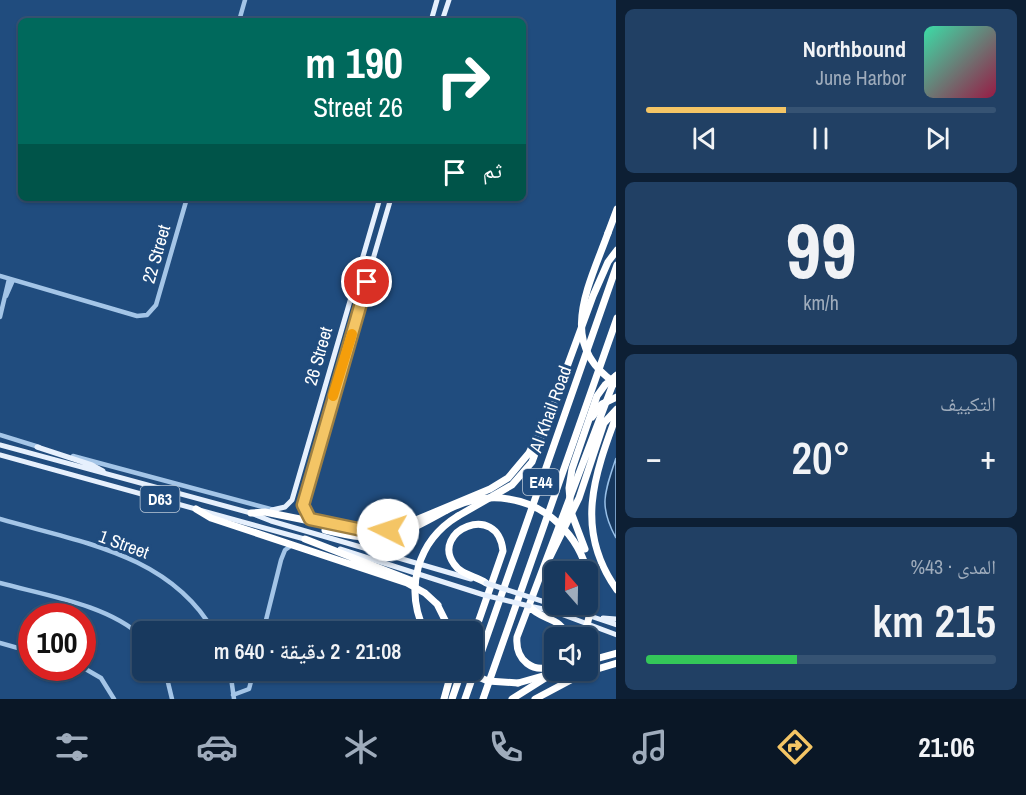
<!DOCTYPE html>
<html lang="ar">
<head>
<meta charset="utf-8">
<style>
	body { margin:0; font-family:"Archivo Narrow","Noto Naskh Arabic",sans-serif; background:#214064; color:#f1f3f6; direction:rtl; height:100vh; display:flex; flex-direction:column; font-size:22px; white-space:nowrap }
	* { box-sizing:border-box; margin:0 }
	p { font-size:20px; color:#9facbc }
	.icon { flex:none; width:33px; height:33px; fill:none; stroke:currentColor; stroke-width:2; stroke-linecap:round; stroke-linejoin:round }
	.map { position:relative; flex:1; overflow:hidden; direction:ltr }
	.side { display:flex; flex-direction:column; gap:9px; padding:9px; background:#0d1f34; width:410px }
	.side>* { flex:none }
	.guide { position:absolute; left:18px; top:18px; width:508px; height:183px; border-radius:9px; box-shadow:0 2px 4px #0004,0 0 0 2px #365373; direction:rtl; background:#00695c; color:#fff; overflow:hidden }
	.needle { width:39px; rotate:340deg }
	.buttons { position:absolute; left:544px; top:561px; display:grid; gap:12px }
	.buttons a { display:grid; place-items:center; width:54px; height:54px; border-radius:9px; background:#18395e; box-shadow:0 2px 4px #0004,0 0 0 2px #365373; font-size:30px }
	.speed { position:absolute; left:18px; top:603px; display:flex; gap:12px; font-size:30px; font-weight:700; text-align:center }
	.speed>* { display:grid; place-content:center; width:78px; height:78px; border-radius:50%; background:#18395e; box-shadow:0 2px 4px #0004,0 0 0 2px #365373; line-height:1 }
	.speed .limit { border:9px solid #d22; background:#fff; color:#111 }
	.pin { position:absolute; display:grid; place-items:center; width:51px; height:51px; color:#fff; margin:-26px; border:3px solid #fff; border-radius:50%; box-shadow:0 2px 6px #0007 }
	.me { position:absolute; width:66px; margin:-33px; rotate:274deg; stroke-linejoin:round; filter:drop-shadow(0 0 4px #0008) }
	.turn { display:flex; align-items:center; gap:21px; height:126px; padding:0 24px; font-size:27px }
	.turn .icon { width:78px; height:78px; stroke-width:2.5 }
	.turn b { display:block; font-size:42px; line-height:51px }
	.then { display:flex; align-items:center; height:57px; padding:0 24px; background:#0003; gap:12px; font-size:22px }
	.big { font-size:45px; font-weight:600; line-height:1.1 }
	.side .widget { flex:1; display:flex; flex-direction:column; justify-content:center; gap:9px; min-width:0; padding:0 21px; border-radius:9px; background:#214064 }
	.side .dial { align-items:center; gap:0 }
	.dial b { font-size:78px; line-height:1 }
	.song { display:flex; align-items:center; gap:18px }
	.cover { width:72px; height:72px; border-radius:9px; background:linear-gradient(135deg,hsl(160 70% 55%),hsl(340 70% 35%)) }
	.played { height:6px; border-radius:3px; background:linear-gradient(90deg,#f4c565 40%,#365373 40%) }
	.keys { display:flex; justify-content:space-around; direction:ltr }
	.heat { display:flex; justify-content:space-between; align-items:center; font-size:33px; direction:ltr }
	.charge { height:9px; border-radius:4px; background:linear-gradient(90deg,#34c759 43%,#365373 0) }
	.trip { position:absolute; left:132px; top:621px; width:351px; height:60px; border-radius:9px; background:#18395e; box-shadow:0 2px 4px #0004,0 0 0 2px #365373; font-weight:600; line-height:60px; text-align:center; direction:rtl }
	.tabs { display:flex; height:96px; justify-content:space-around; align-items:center; background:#0a1726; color:#9facbc }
	.tabs .icon { width:42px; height:42px }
	.tabs .selected { color:#f4c565 }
	.tabs b { font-size:27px; color:#f1f3f6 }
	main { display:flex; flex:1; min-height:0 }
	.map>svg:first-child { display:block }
	.water { fill:#16375d; stroke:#98c0e8; stroke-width:1.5 }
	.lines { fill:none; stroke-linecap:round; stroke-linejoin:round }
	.minor { stroke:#a4c5e7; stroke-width:4.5 }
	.major { stroke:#e6f0fd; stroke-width:5 }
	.highway { stroke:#fff; stroke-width:7 }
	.major-bridge { stroke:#e6f0fd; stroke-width:5 }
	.highway-bridge { stroke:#fff; stroke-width:7 }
	.route-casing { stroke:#9f8042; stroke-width:15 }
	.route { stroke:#f4c565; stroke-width:10 }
	.slow { stroke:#f59e0b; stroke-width:10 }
	.labels { text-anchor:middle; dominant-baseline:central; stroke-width:6; stroke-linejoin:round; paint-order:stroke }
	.shield { fill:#204c7e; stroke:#bcc9d8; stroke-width:1.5 }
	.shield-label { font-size:16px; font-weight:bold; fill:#fff }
	.street-label { font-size:18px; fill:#fff; stroke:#204c7e }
</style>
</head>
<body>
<main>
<section class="side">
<div class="widget">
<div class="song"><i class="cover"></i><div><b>Northbound</b><p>June Harbor</p></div></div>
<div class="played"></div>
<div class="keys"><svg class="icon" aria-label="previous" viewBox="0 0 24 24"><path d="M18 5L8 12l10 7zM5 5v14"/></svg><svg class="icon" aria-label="pause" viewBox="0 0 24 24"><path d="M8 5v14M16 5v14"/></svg><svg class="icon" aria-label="next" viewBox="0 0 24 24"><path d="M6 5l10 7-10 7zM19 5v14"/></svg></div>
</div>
<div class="widget dial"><b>99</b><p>km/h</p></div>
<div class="widget"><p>التكييف</p>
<div class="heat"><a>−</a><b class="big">20°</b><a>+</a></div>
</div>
<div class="widget"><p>المدى · 43%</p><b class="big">215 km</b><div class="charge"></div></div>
</section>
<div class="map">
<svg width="617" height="699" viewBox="0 0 617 699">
	<rect width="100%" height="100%" fill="#204c7e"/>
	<path class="water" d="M616,458V538C598,505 605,492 616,458Z"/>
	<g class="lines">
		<path class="minor" d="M239,21L245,0
			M0,276L137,316L147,315L156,305L187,198
			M6,296L13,280
			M0,317L9,279
			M0,435L39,447
			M73,456L274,510
			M0,519C79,542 170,554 214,632
			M0,583C44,595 109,605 142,637
			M263,632L281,560L285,550L292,545
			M0,643L32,652
			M82,667L101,678L114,699
			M165,670L172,699
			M230,670L234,699
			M233,695L249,689L254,670"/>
		<path class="major" d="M431,21L437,0
			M442,21L449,0
			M0,445L251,513L271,521L471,579
			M37,447L92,465L103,471
			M0,455L308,540
			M272,510L285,507L292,500L380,198
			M310,520L303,507L304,494L391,198
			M340,549L484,595
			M529,606L553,611L617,635
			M587,615L617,625
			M603,618L617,619"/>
		<path class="highway" d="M608,233L617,209
			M617,414C594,476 574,530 617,590
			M196,509L211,518L407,583L425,593L438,605
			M251,513L265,512L355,530L379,531L399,527L490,489L508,478L529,453L550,409
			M458,516L512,485L532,462L593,296L608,262L617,250
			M325,530C383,544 395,539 447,510
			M305,539L415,582
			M550,557L579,498L604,423L617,409
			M437,604L451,632
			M529,606C541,621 562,616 567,638
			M472,640L503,551C498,501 430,531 454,564C461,575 476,576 486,583
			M588,661L617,653
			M555,665C533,675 515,660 517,637L616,376
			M518,683L564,670
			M444,699L452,670
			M452,699L462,670
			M465,699L617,265
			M483,699L617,318
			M535,699L584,673L617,663"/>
		<path class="major-bridge" d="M486,583L582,614
			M484,595L529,606"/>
		<path class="highway-bridge" d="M608,233C589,286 555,345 617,384
			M592,417L602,404L617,397
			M447,510C531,466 617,549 583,638
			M585,549L571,512L569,488L572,469L597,396L605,385L617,375
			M425,632C404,589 417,541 458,516
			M462,670L488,681L518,683
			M512,699L558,670"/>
	</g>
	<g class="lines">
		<defs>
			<path id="route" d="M367,282L303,505L310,519L367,531L388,530"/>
		</defs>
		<use href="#route" class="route-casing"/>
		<use href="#route" class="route"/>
		<path class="slow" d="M333,396L352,334"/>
	</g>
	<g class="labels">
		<g class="shield">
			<rect x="523" y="469" width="36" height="26" rx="4.5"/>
			<rect x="140.5" y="486" width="39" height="26" rx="4.5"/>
		</g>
		<g class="shield-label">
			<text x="541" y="482">E44</text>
			<text x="160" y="499">D63</text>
		</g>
		<g class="street-label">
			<text transform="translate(156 254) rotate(-74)">22 Street</text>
			<text transform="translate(318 356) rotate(-74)">26 Street</text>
			<text transform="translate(550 409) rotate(-70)">Al Khail Road</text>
			<text transform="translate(124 544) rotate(20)">1 Street</text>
		</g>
	</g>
</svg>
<div class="buttons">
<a><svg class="needle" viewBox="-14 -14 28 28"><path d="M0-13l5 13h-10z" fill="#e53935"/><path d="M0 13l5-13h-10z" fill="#9facbc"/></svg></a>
<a><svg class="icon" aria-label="sound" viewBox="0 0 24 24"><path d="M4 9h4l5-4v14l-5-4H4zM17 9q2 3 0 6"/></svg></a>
</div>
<div class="speed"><div class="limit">100</div></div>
<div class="pin" style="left:367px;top:282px;background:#d93025"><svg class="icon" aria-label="arrive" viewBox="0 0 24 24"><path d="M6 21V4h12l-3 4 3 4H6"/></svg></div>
<svg class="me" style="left:388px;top:530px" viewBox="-20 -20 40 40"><circle r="19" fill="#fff"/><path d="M0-13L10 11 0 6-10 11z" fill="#f4c565"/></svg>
<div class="trip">21:08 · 2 دقيقة · 640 m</div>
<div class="guide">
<div class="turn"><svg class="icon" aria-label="right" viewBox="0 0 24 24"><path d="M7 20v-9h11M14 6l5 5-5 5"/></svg><div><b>190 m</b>26 Street</div></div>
<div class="then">ثم<svg class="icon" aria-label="arrive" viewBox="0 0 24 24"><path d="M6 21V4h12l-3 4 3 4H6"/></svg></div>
</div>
</div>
</main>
<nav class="tabs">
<b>21:06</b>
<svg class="icon selected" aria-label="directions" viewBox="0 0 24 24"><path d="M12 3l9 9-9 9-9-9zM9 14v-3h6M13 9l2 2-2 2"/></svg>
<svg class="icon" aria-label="music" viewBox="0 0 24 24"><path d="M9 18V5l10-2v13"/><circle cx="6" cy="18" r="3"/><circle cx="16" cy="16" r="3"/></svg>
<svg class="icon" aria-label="phone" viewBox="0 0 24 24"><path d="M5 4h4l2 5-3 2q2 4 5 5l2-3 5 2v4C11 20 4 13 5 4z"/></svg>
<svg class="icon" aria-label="climate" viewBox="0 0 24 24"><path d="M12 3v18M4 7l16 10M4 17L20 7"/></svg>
<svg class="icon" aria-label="car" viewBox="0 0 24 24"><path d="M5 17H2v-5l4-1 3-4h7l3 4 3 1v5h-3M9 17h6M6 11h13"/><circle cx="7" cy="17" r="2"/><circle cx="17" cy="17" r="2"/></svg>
<svg class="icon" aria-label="filters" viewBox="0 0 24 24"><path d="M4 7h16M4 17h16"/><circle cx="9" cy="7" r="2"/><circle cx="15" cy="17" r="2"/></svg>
</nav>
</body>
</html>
